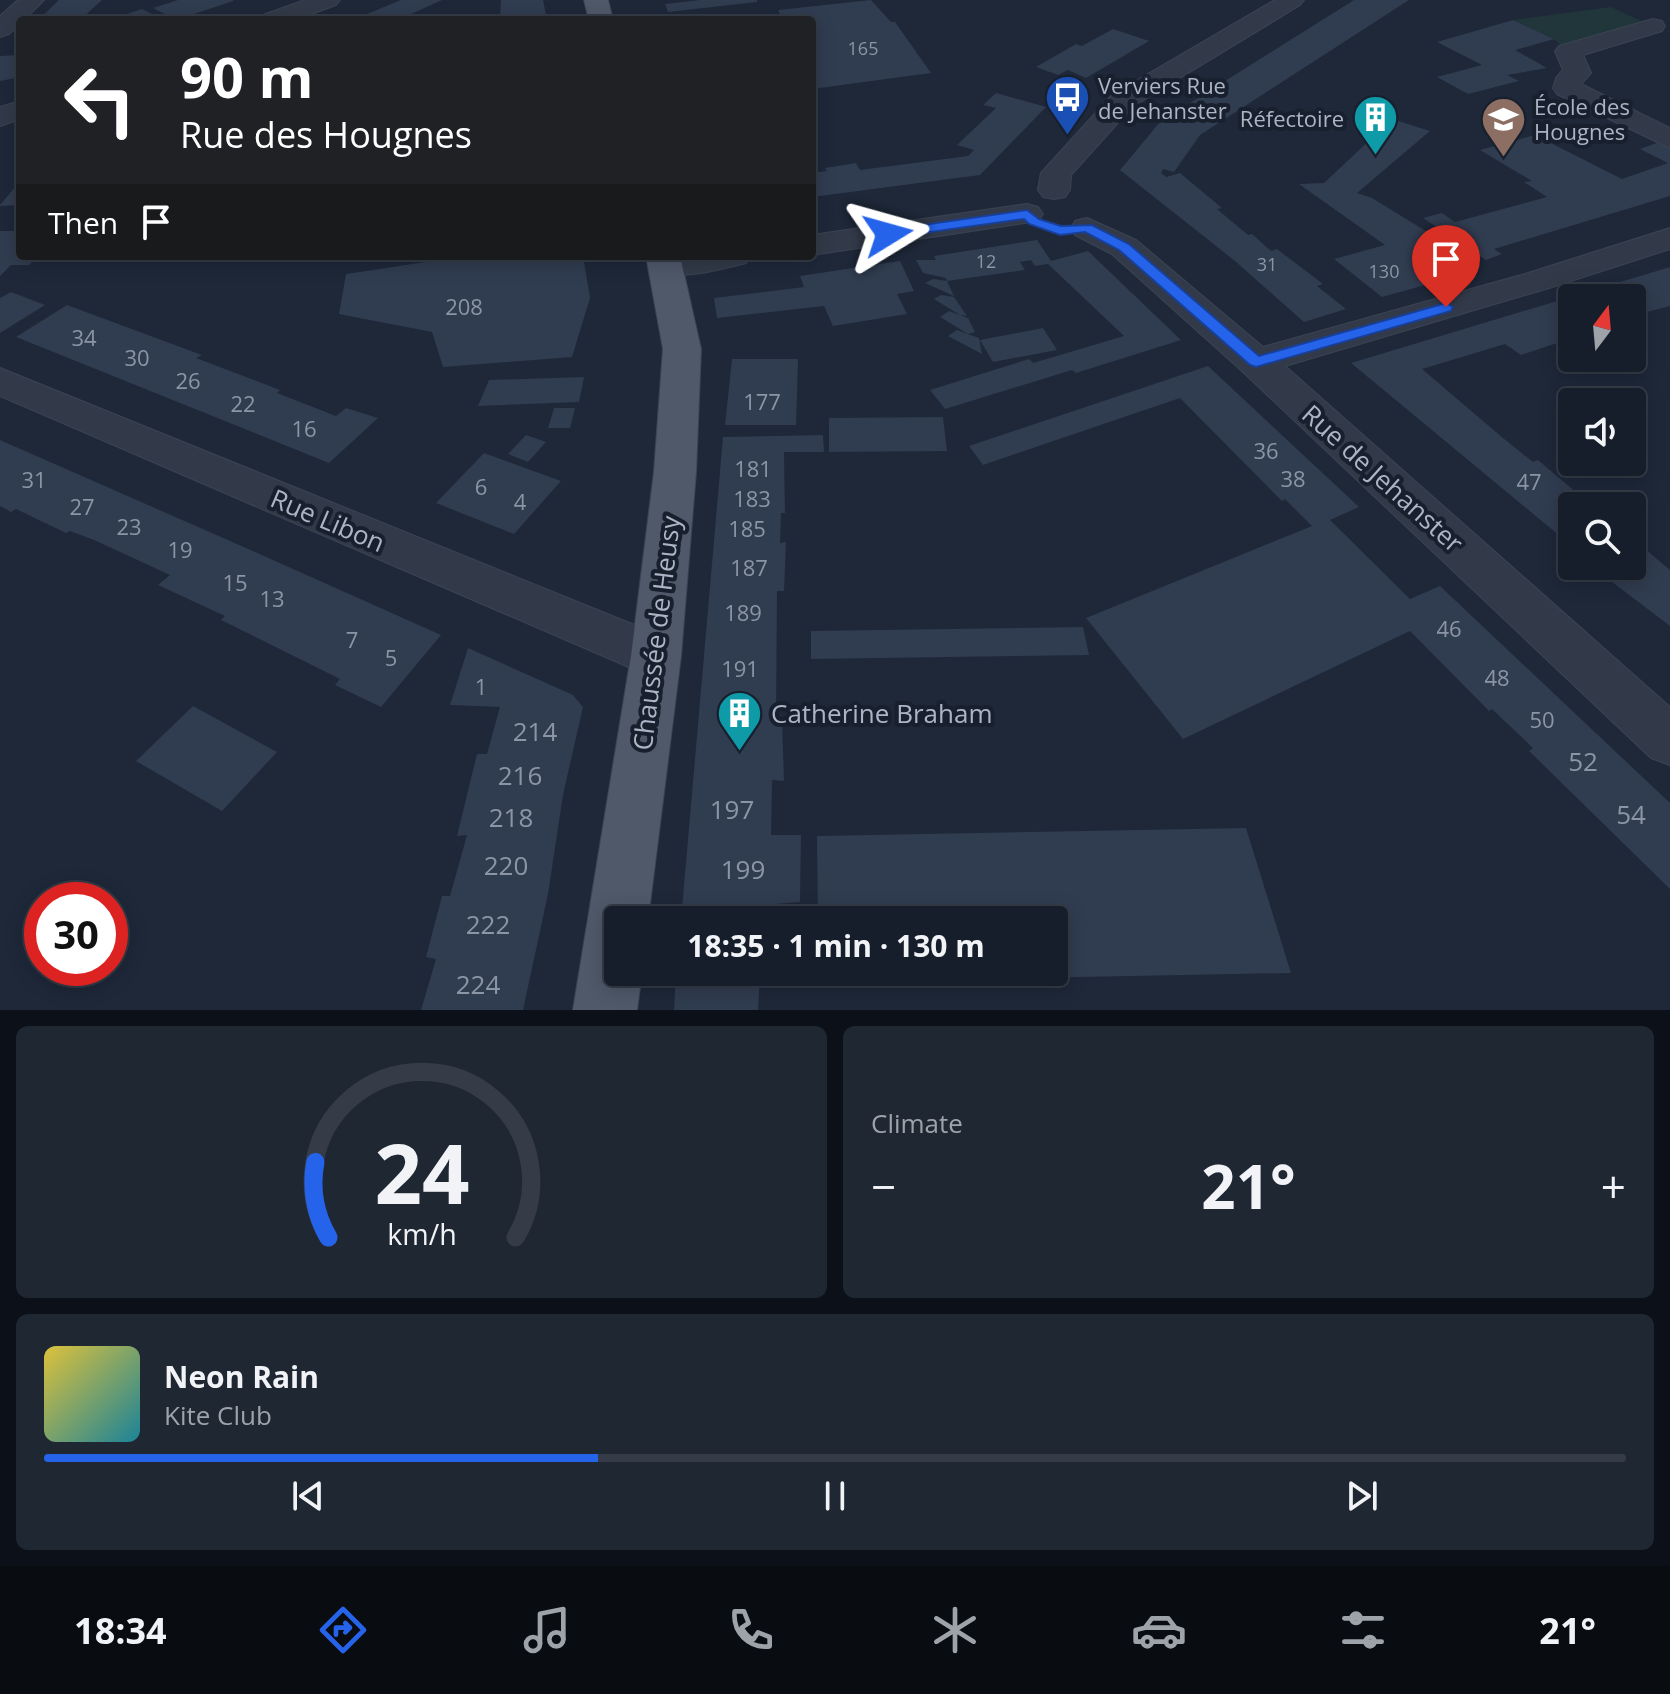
<!DOCTYPE html>
<html lang="en">
<head>
<meta charset="utf-8">
<style>
	body { margin:0; font-family:"Open Sans",sans-serif; background:#1f2733; color:#f1f3f6; height:100vh; display:flex; flex-direction:column; font-size:30px; white-space:nowrap }
	* { box-sizing:border-box; margin:0 }
	p { font-size:26px; color:#9ea2a9 }
	.icon { flex:none; width:44px; height:44px; fill:none; stroke:currentColor; stroke-width:2; stroke-linecap:round; stroke-linejoin:round }
	.map { position:relative; height:1010px; overflow:hidden }
	.side { display:flex; flex-direction:column; gap:16px; padding:16px; background:#0c1018; flex:1 }
	.side>* { flex:none }
	.guide { position:absolute; left:16px; top:16px; width:800px; height:244px; border-radius:8px; box-shadow:0 4px 20px #0003,0 0 0 2px #353c47; background:#202124; color:#fff; overflow:hidden }
	.needle { width:52px; rotate:16deg }
	.tools { position:absolute; left:1558px; top:284px; display:grid; gap:16px }
	.tools a { display:grid; place-items:center; width:88px; height:88px; border-radius:8px; background:#161e2b; box-shadow:0 4px 20px #0003,0 0 0 2px #353c47; font-size:40px }
	.speed { position:absolute; left:24px; top:882px; display:flex; gap:16px; font-size:40px; font-weight:700; text-align:center }
	.speed>* { display:grid; place-content:center; width:104px; height:104px; border-radius:50%; background:#161e2b; box-shadow:0 4px 20px #0003,0 0 0 2px #353c47; line-height:1 }
	.speed .limit { border:12px solid #d22; background:#fff; color:#111 }
	.pin { position:absolute; display:grid; place-items:center; width:68px; height:68px; color:#fff; margin:-82px -34px; border-radius:50% 50% 50% 0; rotate:-45deg; box-shadow:0 0 8px #0007 }
	.pin .icon { rotate:45deg }
	.me { position:absolute; width:88px; margin:-44px; rotate:82deg; stroke-linejoin:round; filter:drop-shadow(0 0 6px #0008) }
	.turn { display:flex; align-items:center; gap:28px; height:168px; padding:0 32px; font-size:36px }
	.turn .icon { width:104px; height:104px; stroke-width:2.5 }
	.turn b { display:block; font-size:56px; line-height:68px }
	.then { display:flex; align-items:center; height:76px; padding:0 32px; background:#0003; gap:16px; font-size:30px }
	.big { font-size:60px; font-weight:700; line-height:1.1 }
	.side .widget { flex:1; display:flex; flex-direction:column; justify-content:center; gap:12px; min-width:0; padding:0 28px; border-radius:12px; background:#1f2733 }
	.side .dial { align-items:center; gap:0 }
	.dial svg { height:208px; overflow:visible; fill:none; stroke:#353c47; stroke-width:7; stroke-linecap:round; text-anchor:middle }
	.dial text { fill:#f1f3f6; stroke:none }
	.song { display:flex; align-items:center; gap:24px }
	.cover { width:96px; height:96px; border-radius:12px; background:linear-gradient(135deg,hsl(50 70% 55%),hsl(190 70% 35%)) }
	.played { height:8px; border-radius:4px; background:linear-gradient(90deg,#2563eb 35%,#353c47 35%) }
	.keys { display:flex; justify-content:space-around; direction:ltr }
	.heat { display:flex; justify-content:space-between; align-items:center; font-size:44px; direction:ltr }
	.side .tiles { flex:1; display:grid; gap:16px; grid-template-columns:1fr 1fr }
	.widget:last-child { grid-column:span 2 }
	.trip { position:absolute; left:604px; top:906px; width:464px; height:80px; border-radius:8px; background:#161e2b; box-shadow:0 4px 20px #0003,0 0 0 2px #353c47; font-weight:700; line-height:80px; text-align:center }
	.tabs { display:flex; height:128px; justify-content:space-around; align-items:center; background:#090c11; color:#9ea2a9 }
	.tabs .icon { width:56px; height:56px }
	.tabs .active { color:#2563eb }
	.tabs b { font-size:36px; color:#f1f3f6 }
	.map>svg:first-child { display:block }
	.green { fill:#20363a }
	.building { fill:#303c50 }
	.lines { fill:none; stroke-linecap:round; stroke-linejoin:round }
	.minor-casing { stroke:#3b4453; stroke-width:2 }
	.major-casing { stroke:#3b4453; stroke-width:2 }
	.minor { fill:#323a49; fill-rule:evenodd }
	.major { fill:#4f596a; fill-rule:evenodd }
	.route { fill:#2563eb; stroke:#184099; stroke-width:2 }
	.labels { text-anchor:middle; dominant-baseline:central; stroke-width:8; stroke-linejoin:round; paint-order:stroke }
	.far-number-label { font-size:18px; fill:#8b95a6 }
	.far-poi-label { font-size:22px; fill:#acb5c6; stroke:#18202e; text-anchor:start }
	.number-label { font-size:22px; fill:#8b95a6 }
	.street-label { font-size:26px; fill:#acb5c6; stroke:#18202e }
	.poi-label { font-size:26px; fill:#acb5c6; stroke:#18202e; text-anchor:start }
	.near-number-label { font-size:26px; fill:#8b95a6 }
</style>
</head>
<body>
<div class="map">
<svg width="1670" height="1010" viewBox="0 0 1670 1010">
	<rect width="100%" height="100%" fill="#1e2839"/>
	<path class="green" d="M1611,7L1650,25L1568,51L1554,39L1513,20Z"/>
	<path class="building" d="M59,0H102L80,20H38Z
		M178,0H233V1L176,20L153,8Z
		M401,0H442L398,20H352Z
		M501,0H543L547,20H509L508,16L500,17Z
		M700,0H757V2L668,12L665,4Z
		M871,0L891,22H895L931,73L812,89V20H783L778,10Z
		M1354,0H1409L1214,126L1200,135L1174,172L1163,169L1161,173L1166,177L1180,173L1222,208L1217,209L1248,235L1252,234L1271,251L1277,249L1323,284L1317,286L1346,309L1304,322L1235,261L1120,170L1160,122Z
		M142,9L164,20L115,18Z
		M680,14L682,20H644V18Z
		M1513,20L1554,39L1515,50L1547,68L1507,75L1519,81L1468,94L1437,77L1482,65L1437,42Z
		M1113,29L1149,41L1086,78L1068,70L1058,75L1036,67L1076,44L1082,46Z
		M20,55V77L0,81V56Z
		M996,93L1046,107L980,175L812,197V173L827,171L825,168L856,163L860,170L968,156L974,150L957,145L996,108L983,105Z
		M1392,119L1430,131L1357,193L1372,198L1429,233L1445,246L1424,253L1444,266L1451,264L1465,274L1382,297L1334,259L1385,245L1299,184L1324,183Z
		M1535,135L1622,179L1668,163L1640,149L1665,140L1670,142V196L1494,249L1502,254L1486,260L1423,218L1442,213L1455,222L1547,197L1524,182L1532,181L1480,150Z
		M20,181V205L0,206V205Z
		M0,231H20L17,242H20V256H38L29,265H11L0,276Z
		M1037,240L1051,261L1088,251L1181,340L1076,373L1072,370L945,409L930,390L1029,359L1033,363L1124,336L1048,264L1035,266L1031,260L1020,262L1025,270L947,281L954,296L925,283L933,279L947,281L946,278L923,273L916,260H936L934,256Z
		M466,256H583L590,298L572,357L443,367L432,332L339,314L346,274Z
		M900,261L914,291L897,294L907,314L833,326L824,306L717,318L714,298L804,287L800,276Z
		M1670,267V306L1632,316V298H1572V338L1521,355L1505,344L1422,369L1503,438L1533,462L1538,460L1592,506H1572V546L1351,363Z
		M11,292L45,305L0,333V298Z
		M941,295L954,297L967,316L960,315L934,299Z
		M67,305L202,355L196,358L280,390L277,393L336,416L346,408L378,418L329,463L16,337Z
		M949,311L968,318L975,332L968,334L940,317Z
		M1043,328L1057,350L993,362L980,340Z
		M957,330L979,338L982,354L948,336Z
		M732,359H798L796,425H725Z
		M1208,366L1359,507L1330,520L1410,599L1440,586L1670,803V889L1529,751L1533,748L1492,709L1489,711L1410,631L1183,739L1086,618L1312,526L1285,499L1282,501L1180,398L983,465L969,446Z
		M584,377L579,402L478,406L489,380Z
		M554,408H575L570,428H548Z
		M943,417L947,451L829,452V418Z
		M526,435L546,442L528,462L508,454Z
		M823,435L824,452H784L785,513H781L780,543L786,542L784,591H777L776,722H782L784,781L772,780L771,835H801L800,902L775,904L774,920H681L723,437Z
		M0,440L246,548L441,635L381,707L335,685L340,679L221,620L225,616L158,585L170,575L94,540L70,531L66,533L16,509L11,512L0,506Z
		M484,453L561,481L514,534L436,503Z
		M1632,538L1670,570V626L1595,569L1594,566H1632Z
		M1083,627L1089,655L811,659V631Z
		M468,648L573,695L583,707L563,795L548,894L523,1010H421L436,959L426,957L442,896H450L467,835L457,836L477,754H487L500,707L450,705Z
		M193,706L277,752L222,811L136,761Z
		M1246,828L1291,973L819,982V972H1054V920H818L817,836Z
		M676,972H769V975H760L758,1010H674Z"/>
	<g class="lines">
		<defs>
			<path id="minor" d="M18,0H44L24,20H20V24L9,34L0,37V16Z
				M305,0H340L336,5L295,20H260L263,15Z
				M1275,0H1304L1300,5L1132,107L1071,175L1070,190L1065,197L1054,199L1043,197L1038,190L1041,173L1112,95Z
				M1653,19L1662,21L1665,26L1662,31L1583,55L1591,73L1581,84L1670,128V148L1557,94L1553,88L1556,78L1563,70L1555,51L1559,46Z
				M20,101V119L0,126V107Z
				M1027,204L1038,207L1043,214L1038,221L812,255V235Z
				M1087,218L1136,240L1263,347L1525,274L1670,228V249L1549,288L1285,366L1670,707V765L1651,758L1242,371L1112,254L1075,235L1071,228L1075,221Z
				M664,256H751L746,263C719,270 680,280 653,273L648,266L653,259Z
				M0,368L674,641L681,656L674,671L656,677L638,671L0,396Z"/>
			<path id="major" d="M584,0H608L613,20H589Z
				M646,256H680L701,349L696,472L681,656L648,920H618V972H642L637,1010H573L631,656L654,472L663,349Z"/>
		</defs>
		<use href="#minor" class="minor-casing"/>
		<use href="#major" class="major-casing"/>
		<use href="#minor" class="minor"/>
		<use href="#major" class="major"/>
	</g>
	<path class="route" d="M1027,210L1039,219L1061,226L1092,225L1129,244L1259,356L1446,303L1453,307L1451,311L1256,367L1250,365L1119,250L1085,232L1060,235L1029,224L1024,219L888,238L881,234L888,230Z"/>
	<defs>
		<symbol id="bus-pin" viewBox="-11 -11 22 30"><path d="M0 17L-7.5 6A9.5 9.5 0 1 1 7.5 6Z" fill="#1a4fb4" stroke="#18202e"/><path d="M-5-6H5V4H4V6H2V4H-2V6H-4V4H-5ZM-3.5-4V0h7V-4ZM-3.5 1.2v1.5H-2V1.2ZM2 1.2v1.5H3.5V1.2Z" fill="#fff"/></symbol>
		<symbol id="building-pin" viewBox="-11 -11 22 30"><path d="M0 17L-7.5 6A9.5 9.5 0 1 1 7.5 6Z" fill="#0f9aa8" stroke="#18202e"/><path d="M-4-6H4V6H1V3H-1V6H-4ZM-2.5-4.3h1.7v1.8h-1.7ZM.8-4.3h1.7v1.8H.8ZM-2.5-1h1.7V.8h-1.7ZM.8-1h1.7V.8H.8Z" fill="#fff"/></symbol>
		<symbol id="school-pin" viewBox="-11 -11 22 30"><path d="M0 17L-7.5 6A9.5 9.5 0 1 1 7.5 6Z" fill="#8d6e63" stroke="#18202e"/><path d="M0-5L7-2L0 1L-7-2ZM-4 1L0 2.5L4 1V4Q0 6-4 4Z" fill="#fff"/></symbol>
	</defs>
	<g fill-rule="evenodd">
		<use href="#bus-pin" x="1042" y="72" width="51" height="69"/>
		<use href="#building-pin" x="1350" y="92" width="51" height="69"/>
		<use href="#school-pin" x="1478" y="94" width="51" height="69"/>
		<use href="#building-pin" x="714" y="688" width="51" height="69"/>
	</g>
	<g class="labels">
		<g class="far-number-label">
			<text x="863" y="48">165</text>
			<text x="986" y="261">12</text>
			<text x="1267" y="264">31</text>
			<text x="1384" y="271">130</text>
		</g>
		<g class="far-poi-label">
			<text x="1098" y="85">Verviers Rue<tspan x="1098" dy="25">de Jehanster</tspan></text>
			<text x="1534" y="106">École des<tspan x="1534" dy="25">Hougnes</tspan></text>
			<text x="1344" y="118" text-anchor="end">Réfectoire</text>
		</g>
		<g class="number-label">
			<text x="464" y="306">208</text>
			<text x="84" y="337">34</text>
			<text x="137" y="357">30</text>
			<text x="188" y="380">26</text>
			<text x="762" y="401">177</text>
			<text x="243" y="403">22</text>
			<text x="304" y="428">16</text>
			<text x="1266" y="450">36</text>
			<text x="753" y="468">181</text>
			<text x="1293" y="478">38</text>
			<text x="34" y="479">31</text>
			<text x="1529" y="481">47</text>
			<text x="481" y="486">6</text>
			<text x="752" y="498">183</text>
			<text x="520" y="501">4</text>
			<text x="82" y="506">27</text>
			<text x="129" y="526">23</text>
			<text x="747" y="528">185</text>
			<text x="180" y="549">19</text>
			<text x="749" y="567">187</text>
			<text x="235" y="582">15</text>
			<text x="272" y="598">13</text>
			<text x="743" y="612">189</text>
			<text x="1449" y="628">46</text>
			<text x="352" y="639">7</text>
			<text x="391" y="657">5</text>
			<text x="740" y="668">191</text>
			<text x="1497" y="677">48</text>
			<text x="481" y="686">1</text>
			<text x="1542" y="719">50</text>
		</g>
		<g class="street-label">
			<text transform="translate(1383 478) rotate(42)">Rue de Jehanster</text>
			<text transform="translate(328 520) rotate(23)">Rue Libon</text>
			<text transform="translate(656 633) rotate(-83)">Chaussée de Heusy</text>
		</g>
		<g class="poi-label">
			<text x="771" y="713">Catherine Braham</text>
		</g>
		<g class="near-number-label">
			<text x="535" y="731">214</text>
			<text x="1583" y="761">52</text>
			<text x="520" y="775">216</text>
			<text x="732" y="809">197</text>
			<text x="1631" y="814">54</text>
			<text x="511" y="817">218</text>
			<text x="506" y="865">220</text>
			<text x="743" y="869">199</text>
			<text x="488" y="924">222</text>
			<text x="478" y="984">224</text>
		</g>
	</g>
</svg>
<div class="tools">
<a><svg class="needle" viewBox="-14 -14 28 28"><path d="M0-13l5 13h-10z" fill="#e53935"/><path d="M0 13l5-13h-10z" fill="#9ea2a9"/></svg></a>
<a><svg class="icon" aria-label="sound" viewBox="0 0 24 24"><path d="M4 9h4l5-4v14l-5-4H4zM17 9q2 3 0 6"/></svg></a>
<a><svg class="icon" aria-label="search" viewBox="0 0 24 24"><circle cx="10" cy="10" r="6"/><path d="M15 15l6 6"/></svg></a>
</div>
<div class="speed"><div class="limit">30</div></div>
<div class="pin" style="left:1446px;top:307px;background:#d93025"><svg class="icon" aria-label="arrive" viewBox="0 0 24 24"><path d="M6 21V4h12l-3 4 3 4H6"/></svg></div>
<svg class="me" style="left:888px;top:234px" viewBox="-20 -20 40 40"><path d="M0-17L14 15 0 8-14 15z" fill="#2563eb" stroke="#fff" stroke-width="4"/></svg>
<div class="trip">18:35 · 1 min · 130 m</div>
<div class="guide">
<div class="turn"><svg class="icon" aria-label="left" viewBox="0 0 24 24"><path d="M17 20v-9H6M10 6l-5 5 5 5"/></svg><div><b>90 m</b>Rue des Hougnes</div></div>
<div class="then">Then<svg class="icon" aria-label="arrive" viewBox="0 0 24 24"><path d="M6 21V4h12l-3 4 3 4H6"/></svg></div>
</div>
</div>
<section class="side">
<div class="tiles">
<div class="widget dial"><svg viewBox="0 0 100 80">
<path d="M14 69A42 42 0 1 1 86 69"/>
<path d="M14 69A42 42 0 0 1 9 40" stroke="#2563eb"/>
<text x="50" y="56" font-size="32" font-weight="700">24</text>
<text x="50" y="72" font-size="11">km/h</text>
</svg></div>
<div class="widget"><p>Climate</p>
<div class="heat"><a>−</a><b class="big">21°</b><a>+</a></div>
</div>
<div class="widget">
<div class="song"><i class="cover"></i><div><b>Neon Rain</b><p>Kite Club</p></div></div>
<div class="played"></div>
<div class="keys"><svg class="icon" aria-label="previous" viewBox="0 0 24 24"><path d="M18 5L8 12l10 7zM5 5v14"/></svg><svg class="icon" aria-label="pause" viewBox="0 0 24 24"><path d="M8 5v14M16 5v14"/></svg><svg class="icon" aria-label="next" viewBox="0 0 24 24"><path d="M6 5l10 7-10 7zM19 5v14"/></svg></div>
</div>
</div>
</section>
<nav class="tabs">
<b>18:34</b>
<svg class="icon active" aria-label="directions" viewBox="0 0 24 24"><path d="M12 3l9 9-9 9-9-9zM9 14v-3h6M13 9l2 2-2 2"/></svg>
<svg class="icon" aria-label="music" viewBox="0 0 24 24"><path d="M9 18V5l10-2v13"/><circle cx="6" cy="18" r="3"/><circle cx="16" cy="16" r="3"/></svg>
<svg class="icon" aria-label="phone" viewBox="0 0 24 24"><path d="M5 4h4l2 5-3 2q2 4 5 5l2-3 5 2v4C11 20 4 13 5 4z"/></svg>
<svg class="icon" aria-label="climate" viewBox="0 0 24 24"><path d="M12 3v18M4 7l16 10M4 17L20 7"/></svg>
<svg class="icon" aria-label="car" viewBox="0 0 24 24"><path d="M5 17H2v-5l4-1 3-4h7l3 4 3 1v5h-3M9 17h6M6 11h13"/><circle cx="7" cy="17" r="2"/><circle cx="17" cy="17" r="2"/></svg>
<svg class="icon" aria-label="filters" viewBox="0 0 24 24"><path d="M4 7h16M4 17h16"/><circle cx="9" cy="7" r="2"/><circle cx="15" cy="17" r="2"/></svg>
<b>21°</b>
</nav>
</body>
</html>
